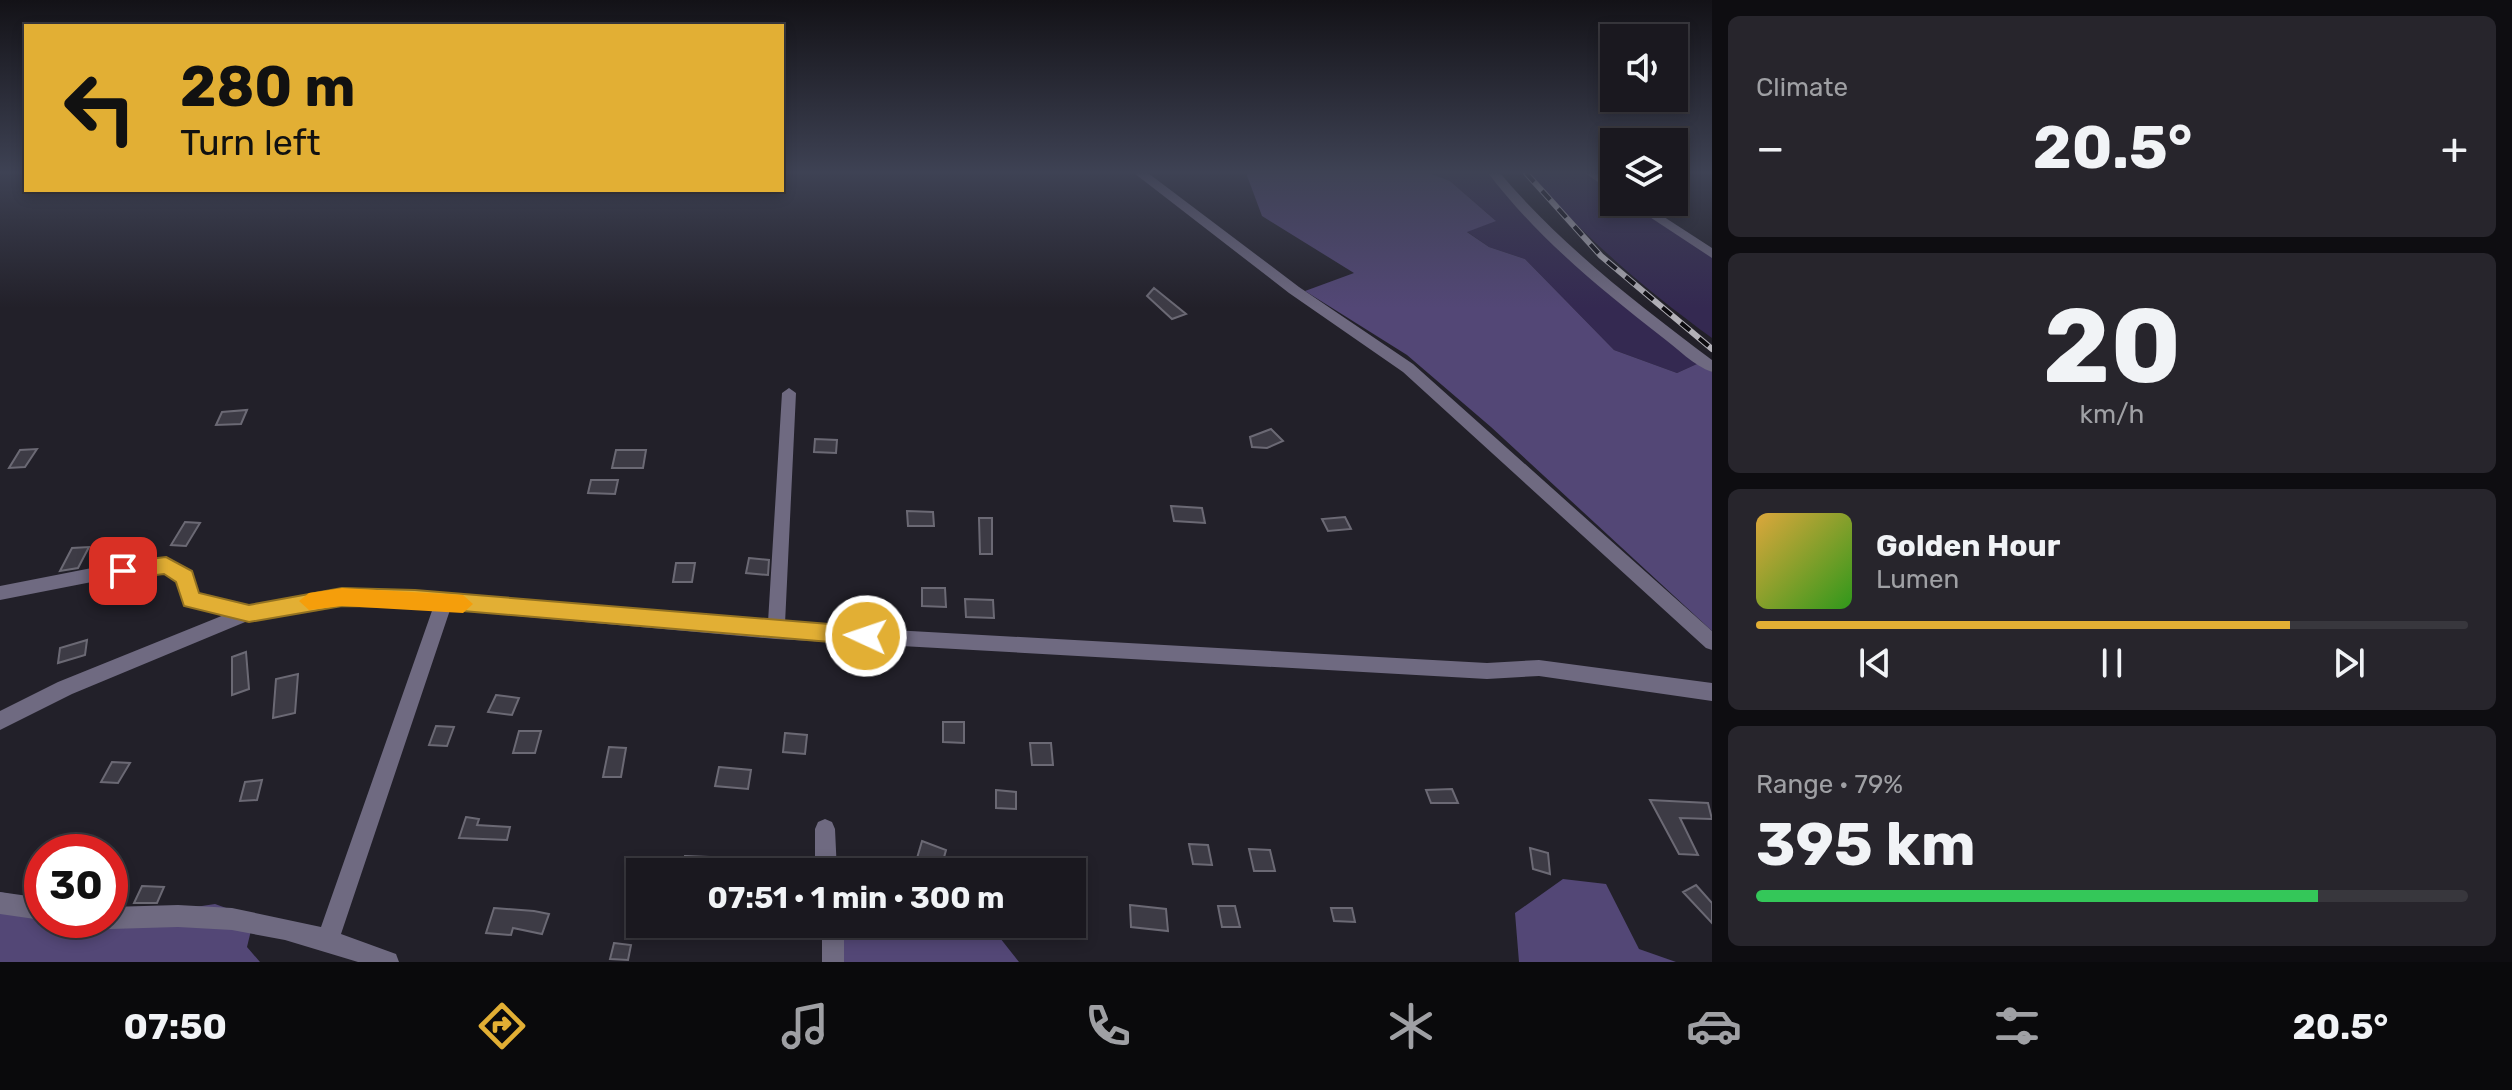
<!DOCTYPE html>
<html lang="en">
<head>
<meta charset="utf-8">
<style>
	body { margin:0; font-family:Rubik,sans-serif; background:#27252c; color:#f1f3f6; height:100vh; display:flex; flex-direction:column; font-size:30px; white-space:nowrap }
	* { box-sizing:border-box; margin:0 }
	p { font-size:26px; color:#9fa0a4 }
	.icon { flex:none; width:44px; height:44px; fill:none; stroke:currentColor; stroke-width:2; stroke-linecap:round; stroke-linejoin:round }
	.map { position:relative; flex:1; overflow:hidden }
	.panel { display:flex; flex-direction:column; gap:16px; padding:16px; background:#0e0d11; width:800px }
	.panel>* { flex:none }
	.hud { position:absolute; left:24px; top:24px; width:760px; height:168px; border-radius:0px; box-shadow:0 4px 12px #0003,0 0 0 2px #38373d; background:#e2af34; color:#111; overflow:hidden }
	.fabs { position:absolute; left:1600px; top:24px; display:grid; gap:16px }
	.fabs a { display:grid; place-items:center; width:88px; height:88px; border-radius:0px; background:#1a181f; box-shadow:0 4px 12px #0003,0 0 0 2px #38373d; font-size:40px }
	.speed { position:absolute; left:24px; top:834px; display:flex; gap:16px; font-size:40px; font-weight:700; text-align:center }
	.speed>* { display:grid; place-content:center; width:104px; height:104px; border-radius:50%; background:#1a181f; box-shadow:0 4px 12px #0003,0 0 0 2px #38373d; line-height:1 }
	.speed .limit { border:12px solid #d22; background:#fff; color:#111 }
	.pin { position:absolute; display:grid; place-items:center; width:68px; height:68px; color:#fff; margin:-34px; border-radius:16px; box-shadow:0 4px 12px #0006 }
	.me { position:absolute; width:88px; margin:-44px; rotate:273deg; stroke-linejoin:round; filter:drop-shadow(0 0 6px #0008) }
	.turn { display:flex; align-items:center; gap:28px; height:168px; padding:0 24px; font-size:36px }
	.turn .icon { width:104px; height:104px; stroke-width:2.5 }
	.turn b { display:block; font-size:56px; line-height:68px }
	.big { font-size:60px; font-weight:700; line-height:1.1 }
	.panel .tile { flex:1; display:flex; flex-direction:column; justify-content:center; gap:12px; min-width:0; padding:0 28px; border-radius:12px; background:#27252c }
	.panel .dial { align-items:center; gap:0 }
	.dial b { font-size:104px; line-height:1 }
	.song { display:flex; align-items:center; gap:24px }
	.cover { width:96px; height:96px; border-radius:12px; background:linear-gradient(135deg,hsl(40 70% 55%),hsl(110 70% 35%)) }
	.played { height:8px; border-radius:4px; background:linear-gradient(90deg,#e2af34 75%,#38373d 75%) }
	.keys { display:flex; justify-content:space-around; direction:ltr }
	.heat { display:flex; justify-content:space-between; align-items:center; font-size:44px; direction:ltr }
	.charge { height:12px; border-radius:6px; background:linear-gradient(90deg,#34c759 79%,#38373d 0) }
	.trip { position:absolute; left:626px; top:858px; width:460px; height:80px; border-radius:0px; background:#1a181f; box-shadow:0 4px 12px #0003,0 0 0 2px #38373d; font-weight:700; line-height:80px; text-align:center }
	.tab-bar { display:flex; height:128px; justify-content:space-around; align-items:center; background:#0a0a0c; color:#9fa0a4 }
	.tab-bar .icon { width:56px; height:56px }
	.tab-bar .current { color:#e2af34 }
	.tab-bar b { font-size:36px; color:#f1f3f6 }
	main { display:flex; flex:1; min-height:0 }
	.map>svg:first-child { display:block }
	.green { fill:#342951 }
	.forest { fill:#534776 }
	.building { fill:#3d3b45; stroke:#6b6974; stroke-width:2 }
	.lines { fill:none; stroke-linecap:round; stroke-linejoin:round }
	.minor { fill:#6f6a81; fill-rule:evenodd }
	.rail-casing { stroke:#b3b1b8; stroke-width:6 }
	.rail { stroke:#0c0b0f; stroke-width:4; stroke-dasharray:12; stroke-linecap:butt }
	.route { fill:#e2af34; stroke:#937222; stroke-width:2 }
	.slow { fill:#f59e0b }
</style>
</head>
<body>
<main>
<div class="map">
<svg width="1712" height="962" viewBox="0 0 1712 962">
	<rect width="100%" height="100%" fill="#222029"/>
	<path class="green" d="M1429,173H1489C1546,247 1627,304 1699,363L1677,373L1614,350L1525,259L1489,247L1466,231L1495,220L1450,181Z
		M1530,173H1589L1614,190V202H1631L1712,256V338C1646,290 1582,236 1530,173Z"/>
	<path class="forest" d="M1246,173H1429L1450,181L1496,221L1467,232L1489,247L1525,259L1614,350L1677,373L1699,363L1712,372V631L1491,427L1407,355L1305,291L1354,273L1262,216Z
		M1563,879L1606,884L1639,949L1676,962H1519L1515,913Z
		M0,892L42,901V920H110L215,904L254,918L247,947L260,962H0Z
		M823,924H989L1019,962H827Z"/>
	<path class="building" d="M1154,288L1186,314L1172,319L1147,296Z
		M247,410L241,424L216,425L222,412Z
		M1271,429L1283,441L1267,448L1252,447L1250,437Z
		M815,439L837,440L836,453L814,452Z
		M37,449L25,467L9,468L20,450Z
		M616,450H646L643,468H612Z
		M591,480H618L615,494L588,493Z
		M1171,506L1202,508L1205,523L1174,521Z
		M907,511L933,512L934,526H908Z
		M1345,517L1351,529L1328,531L1322,519Z
		M979,518H992V554H980Z
		M185,522L200,523L186,546L171,545Z
		M116,541H133L123,557L105,556Z
		M89,547L78,568L60,571L72,548Z
		M749,558L769,560L768,575L746,573Z
		M676,563H695L692,582H673Z
		M922,588H945L946,607L922,606Z
		M965,599L993,600L994,618L966,617Z
		M87,640L85,655L58,663L60,648Z
		M246,652L249,689L232,695V657Z
		M298,674L295,713L273,718L276,679Z
		M496,695L519,698L512,715L488,712Z
		M943,722H964V743L943,742Z
		M436,726L454,727L447,746L429,745Z
		M519,731H541L535,753H513Z
		M785,733L807,735L805,754L783,752Z
		M1030,743H1051L1053,765H1032Z
		M609,747L626,748L621,777H603Z
		M112,762L130,763L118,783L101,782Z
		M719,767L751,770L748,789L715,786Z
		M262,780L257,800L240,801L245,782Z
		M1452,789L1458,803H1431L1426,790Z
		M996,790L1016,792V809L996,808Z
		M1650,800L1708,803L1712,819L1680,818L1698,855L1679,854Z
		M466,817L479,819L477,825L510,827L507,840L459,838Z
		M922,841L946,850L940,872L915,865Z
		M1189,844L1208,845L1212,865L1193,864Z
		M1530,848L1548,853L1550,874L1533,869Z
		M1249,849L1270,850L1275,871H1254Z
		M685,856L709,857L707,872H683Z
		M1696,885L1712,903V923L1683,892Z
		M142,886L164,887L157,903H134Z
		M1130,905L1166,909L1168,931L1131,927Z
		M1218,906H1235L1240,927H1222Z
		M494,908L534,911L549,914L542,934L513,928L511,935L486,933Z
		M1331,908H1352L1355,922L1334,921Z
		M614,943L631,945L628,960L610,959Z"/>
	<g class="lines">
		<path class="minor" d="M1134,173H1148L1299,287L1413,364L1712,631V650L1706,648L1403,372L1289,293Z
			M1488,173H1500C1562,246 1636,303 1712,360V372C1694,366 1677,348 1662,337C1599,288 1537,237 1488,173Z
			M1585,173H1599L1614,184V193Z
			M1627,202H1641L1712,248V258Z
			M789,388L796,393L785,624L1487,663L1539,660L1712,683V701L1539,676L1487,679L776,639L450,610L341,934L396,954L399,962H358L285,940L232,930L178,927L110,929L102,926L100,920H110V907L178,905L232,908L321,927L433,608L342,605L250,620L72,694L0,730V711L58,682L224,615L185,605L177,581L164,573L102,580L0,600V586L102,566L166,559L191,572L198,594L249,605L342,589L415,591L768,622L782,393Z
			M825,819L832,822L835,829L837,872H815V829L818,822Z
			M0,892L42,898V920L0,914Z
			M822,924H844V962H822Z"/>
		<defs>
			<path id="rail" d="M1526,173L1601,256L1712,349"/>
		</defs>
		<use href="#rail" class="rail-casing"/>
		<use href="#rail" class="rail"/>
	</g>
	<linearGradient id="sky" x2="0" y2="1"><stop stop-color="#131217"/><stop offset="0.56" stop-color="#3e4254"/><stop offset="1" stop-color="#3e4254" stop-opacity="0"/></linearGradient>
	<rect width="1712" height="308" fill="url(#sky)"/>
	<path class="route" d="M166,557L192,571L199,593L249,605L342,588L415,590L866,627L874,629L877,636L874,642L866,645L415,607L342,606L249,622L184,606L176,582L164,574L123,579L113,571L123,562Z"/>
	<path class="slow" d="M342,588L463,595L473,604L463,613L342,606L309,610L299,601L309,593Z"/>
</svg>
<div class="fabs">
<a><svg class="icon" aria-label="sound" viewBox="0 0 24 24"><path d="M4 9h4l5-4v14l-5-4H4zM17 9q2 3 0 6"/></svg></a>
<a><svg class="icon" aria-label="layers" viewBox="0 0 24 24"><path d="M12 4l9 5-9 5-9-5zM3 14l9 5 9-5"/></svg></a>
</div>
<div class="speed"><div class="limit">30</div></div>
<div class="pin" style="left:123px;top:571px;background:#d93025"><svg class="icon" aria-label="arrive" viewBox="0 0 24 24"><path d="M6 21V4h12l-3 4 3 4H6"/></svg></div>
<svg class="me" style="left:866px;top:636px" viewBox="-20 -20 40 40"><circle r="17" fill="#e2af34" stroke="#fff" stroke-width="3"/><path d="M0-11L8 9 0 5-8 9z" fill="#fff"/></svg>
<div class="trip">07:51 · 1 min · 300 m</div>
<div class="hud">
<div class="turn"><svg class="icon" aria-label="left" viewBox="0 0 24 24"><path d="M17 20v-9H6M10 6l-5 5 5 5"/></svg><div><b>280 m</b>Turn left</div></div>
</div>
</div>
<section class="panel">
<div class="tile"><p>Climate</p>
<div class="heat"><a>−</a><b class="big">20.5°</b><a>+</a></div>
</div>
<div class="tile dial"><b>20</b><p>km/h</p></div>
<div class="tile">
<div class="song"><i class="cover"></i><div><b>Golden Hour</b><p>Lumen</p></div></div>
<div class="played"></div>
<div class="keys"><svg class="icon" aria-label="previous" viewBox="0 0 24 24"><path d="M18 5L8 12l10 7zM5 5v14"/></svg><svg class="icon" aria-label="pause" viewBox="0 0 24 24"><path d="M8 5v14M16 5v14"/></svg><svg class="icon" aria-label="next" viewBox="0 0 24 24"><path d="M6 5l10 7-10 7zM19 5v14"/></svg></div>
</div>
<div class="tile"><p>Range · 79%</p><b class="big">395 km</b><div class="charge"></div></div>
</section>
</main>
<nav class="tab-bar">
<b>07:50</b>
<svg class="icon current" aria-label="directions" viewBox="0 0 24 24"><path d="M12 3l9 9-9 9-9-9zM9 14v-3h6M13 9l2 2-2 2"/></svg>
<svg class="icon" aria-label="music" viewBox="0 0 24 24"><path d="M9 18V5l10-2v13"/><circle cx="6" cy="18" r="3"/><circle cx="16" cy="16" r="3"/></svg>
<svg class="icon" aria-label="phone" viewBox="0 0 24 24"><path d="M5 4h4l2 5-3 2q2 4 5 5l2-3 5 2v4C11 20 4 13 5 4z"/></svg>
<svg class="icon" aria-label="climate" viewBox="0 0 24 24"><path d="M12 3v18M4 7l16 10M4 17L20 7"/></svg>
<svg class="icon" aria-label="car" viewBox="0 0 24 24"><path d="M5 17H2v-5l4-1 3-4h7l3 4 3 1v5h-3M9 17h6M6 11h13"/><circle cx="7" cy="17" r="2"/><circle cx="17" cy="17" r="2"/></svg>
<svg class="icon" aria-label="filters" viewBox="0 0 24 24"><path d="M4 7h16M4 17h16"/><circle cx="9" cy="7" r="2"/><circle cx="15" cy="17" r="2"/></svg>
<b>20.5°</b>
</nav>
</body>
</html>
